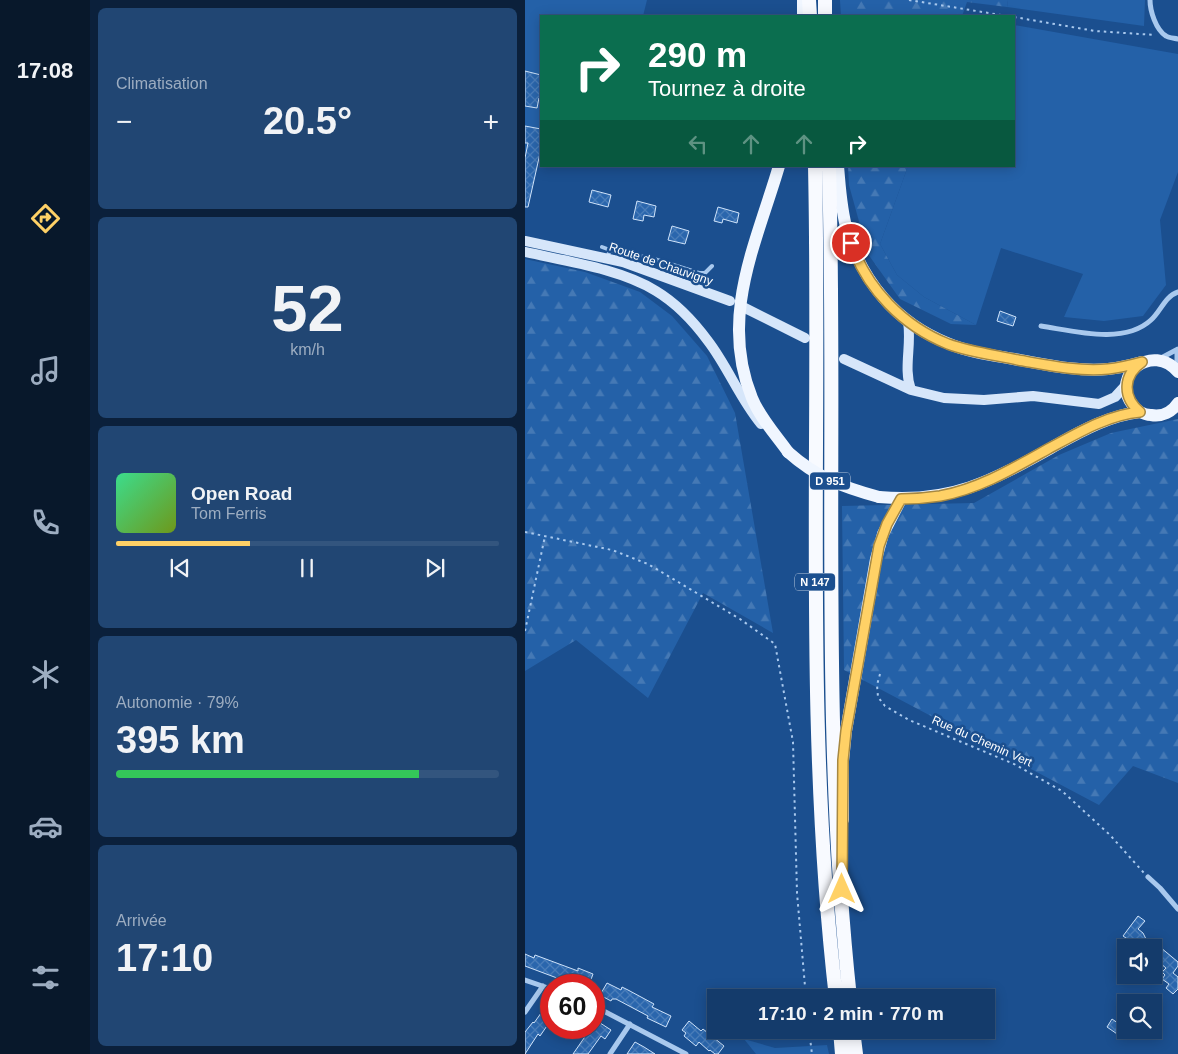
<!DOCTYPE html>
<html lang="fr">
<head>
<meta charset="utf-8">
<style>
	body { margin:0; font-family:Arial,sans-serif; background:#214673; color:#f1f3f6; height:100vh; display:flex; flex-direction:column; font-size:19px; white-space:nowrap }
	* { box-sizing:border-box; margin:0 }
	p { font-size:16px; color:#9dadc1 }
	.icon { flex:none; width:28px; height:28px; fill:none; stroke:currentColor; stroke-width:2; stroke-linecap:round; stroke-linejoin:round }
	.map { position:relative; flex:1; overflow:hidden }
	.panel { display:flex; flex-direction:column; gap:8px; padding:8px; background:#0b203b; width:435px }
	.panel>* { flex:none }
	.banner { position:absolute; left:15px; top:15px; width:475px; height:152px; border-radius:0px; box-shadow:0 2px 12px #0003,0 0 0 1px #33557e; background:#0b6e4f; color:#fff; overflow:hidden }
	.buttons { position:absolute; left:592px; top:939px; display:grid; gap:10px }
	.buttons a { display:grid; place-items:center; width:45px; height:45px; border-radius:0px; background:#143b6b; box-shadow:0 2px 12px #0003,0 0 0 1px #33557e; font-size:25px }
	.speed { position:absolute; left:15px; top:974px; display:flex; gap:10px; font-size:25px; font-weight:700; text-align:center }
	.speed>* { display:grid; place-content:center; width:65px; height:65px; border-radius:50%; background:#143b6b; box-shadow:0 2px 12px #0003,0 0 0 1px #33557e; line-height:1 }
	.speed .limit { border:8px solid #d22; background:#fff; color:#111 }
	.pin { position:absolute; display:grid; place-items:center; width:42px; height:42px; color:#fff; margin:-21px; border:2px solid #fff; border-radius:50%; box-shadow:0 1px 5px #0007 }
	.me { position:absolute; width:55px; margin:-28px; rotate:0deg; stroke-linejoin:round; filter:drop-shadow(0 0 4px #0008) }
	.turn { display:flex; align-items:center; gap:18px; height:105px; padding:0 25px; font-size:22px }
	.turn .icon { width:65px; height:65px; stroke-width:2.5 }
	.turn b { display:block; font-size:35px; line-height:42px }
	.lanes { display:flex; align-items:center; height:48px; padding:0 25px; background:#0003; justify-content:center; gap:25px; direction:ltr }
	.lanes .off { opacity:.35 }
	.big { font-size:38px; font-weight:700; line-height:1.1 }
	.panel .tile { flex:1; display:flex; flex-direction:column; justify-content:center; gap:8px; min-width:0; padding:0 18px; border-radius:8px; background:#214673 }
	.panel .dial { align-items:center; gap:0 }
	.dial b { font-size:65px; line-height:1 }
	.song { display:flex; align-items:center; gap:15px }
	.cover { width:60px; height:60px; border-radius:8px; background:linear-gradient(135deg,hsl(150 70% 55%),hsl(80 70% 35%)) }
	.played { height:5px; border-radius:2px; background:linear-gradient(90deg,#ffd166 35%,#33557e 35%) }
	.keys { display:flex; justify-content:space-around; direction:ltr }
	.heat { display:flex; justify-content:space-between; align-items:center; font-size:28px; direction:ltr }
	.charge { height:8px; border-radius:4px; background:linear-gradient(90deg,#34c759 79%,#33557e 0) }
	.trip { position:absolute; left:182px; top:989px; width:288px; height:50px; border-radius:0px; background:#143b6b; box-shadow:0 2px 12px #0003,0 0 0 1px #33557e; font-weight:700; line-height:50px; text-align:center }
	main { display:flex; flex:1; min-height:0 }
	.tabs { display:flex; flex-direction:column; width:90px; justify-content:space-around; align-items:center; background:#08182b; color:#9dadc1 }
	.tabs .icon { width:35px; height:35px }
	.tabs .active { color:#ffd166 }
	.tabs b { font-size:22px; color:#f1f3f6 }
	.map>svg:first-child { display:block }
	.green { fill:#2461a8 }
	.forest { fill:url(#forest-firs) }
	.building { fill:url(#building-cross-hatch); stroke:#cfe3fa }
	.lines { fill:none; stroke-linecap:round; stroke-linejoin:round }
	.path { stroke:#a9c9ee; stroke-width:2; stroke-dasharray:2.5 4; stroke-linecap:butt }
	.service { stroke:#a9c9ee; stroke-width:4 }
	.minor { stroke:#a9c9ee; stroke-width:5 }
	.secondary { stroke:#d6e6fa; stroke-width:10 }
	.primary { stroke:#f0f6ff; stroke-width:12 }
	.trunk { stroke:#f8faff; stroke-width:14 }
	.primary-bridge { stroke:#f0f6ff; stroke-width:12 }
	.route-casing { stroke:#a68842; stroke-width:12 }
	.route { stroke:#ffd166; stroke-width:9 }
	.labels { text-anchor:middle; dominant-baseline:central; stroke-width:5; stroke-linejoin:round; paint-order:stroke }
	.shield { fill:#1b4f8f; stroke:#bbcadd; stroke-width:1 }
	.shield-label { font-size:11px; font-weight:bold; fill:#fff }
	.street-label { font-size:12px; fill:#fff; stroke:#1b4f8f }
</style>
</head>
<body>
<main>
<nav class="tabs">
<b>17:08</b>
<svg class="icon active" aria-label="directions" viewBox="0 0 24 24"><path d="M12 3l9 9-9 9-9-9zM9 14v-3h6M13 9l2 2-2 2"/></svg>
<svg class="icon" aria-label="music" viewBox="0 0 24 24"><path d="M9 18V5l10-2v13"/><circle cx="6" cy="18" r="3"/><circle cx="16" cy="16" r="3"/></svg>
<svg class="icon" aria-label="phone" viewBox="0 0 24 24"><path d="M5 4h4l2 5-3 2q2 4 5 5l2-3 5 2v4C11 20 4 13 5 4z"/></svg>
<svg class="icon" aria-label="climate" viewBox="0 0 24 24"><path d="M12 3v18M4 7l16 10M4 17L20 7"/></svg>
<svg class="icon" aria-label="car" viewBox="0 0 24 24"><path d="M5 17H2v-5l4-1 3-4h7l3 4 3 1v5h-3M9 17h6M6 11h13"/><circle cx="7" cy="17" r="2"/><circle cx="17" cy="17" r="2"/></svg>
<svg class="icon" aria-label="filters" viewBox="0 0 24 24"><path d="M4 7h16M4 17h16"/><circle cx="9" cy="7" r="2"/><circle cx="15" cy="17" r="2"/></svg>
</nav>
<section class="panel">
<div class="tile"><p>Climatisation</p>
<div class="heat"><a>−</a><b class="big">20.5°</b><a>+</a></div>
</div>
<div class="tile dial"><b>52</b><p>km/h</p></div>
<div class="tile">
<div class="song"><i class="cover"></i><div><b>Open Road</b><p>Tom Ferris</p></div></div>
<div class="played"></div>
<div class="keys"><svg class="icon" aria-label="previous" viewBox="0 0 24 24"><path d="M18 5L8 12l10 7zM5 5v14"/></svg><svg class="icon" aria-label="pause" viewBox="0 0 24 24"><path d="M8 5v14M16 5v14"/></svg><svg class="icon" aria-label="next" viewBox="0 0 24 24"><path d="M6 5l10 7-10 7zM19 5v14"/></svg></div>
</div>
<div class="tile"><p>Autonomie · 79%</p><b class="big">395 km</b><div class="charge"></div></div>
<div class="tile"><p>Arrivée</p><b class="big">17:10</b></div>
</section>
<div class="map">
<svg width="653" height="1054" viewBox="0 0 653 1054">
	<defs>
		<pattern id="forest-firs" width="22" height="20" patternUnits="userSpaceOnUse" patternTransform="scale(1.25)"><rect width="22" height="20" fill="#2461a8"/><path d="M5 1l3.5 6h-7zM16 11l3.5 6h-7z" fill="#4579b5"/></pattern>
		<pattern id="building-cross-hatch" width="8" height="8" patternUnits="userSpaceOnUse" patternTransform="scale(1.25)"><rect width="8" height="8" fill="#2a66ad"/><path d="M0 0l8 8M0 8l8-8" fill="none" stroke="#4a7db9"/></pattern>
	</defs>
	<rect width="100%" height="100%" fill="#1b4f8f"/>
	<path class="green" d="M0,0H122L118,16H16V149L10,177L0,174Z
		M483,0H620L619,26L482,7Z
		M489,25L653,54V172L635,220L641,285L618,316L579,321L539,317L558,274L476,248L451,325L399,297L372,275L355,244L383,166H489Z
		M219,1039L250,1048L302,1045L304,1054H231Z"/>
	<path class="forest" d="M315,0H483L482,7L442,2L437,16H316Z
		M323,166H383L355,244L372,275L399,297L451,325L426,324L375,299L343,254L324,185Z
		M0,259L60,272L115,292L147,316L182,356L210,413L248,633L178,593L123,698L51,640L0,671Z
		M653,419V783L608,766L574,805L319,670L317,506L449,503L534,455L586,433Z"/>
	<path class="building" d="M0,71L16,75V99L14,98L12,108L0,106Z
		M0,126L16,129V149L3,207H0V158L3,143H0Z
		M67,190L86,195L83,207L64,202Z
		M112,201L131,206L129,217L119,215L118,221L108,219Z
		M193,207L214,213L212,223L198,219L197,223L189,221Z
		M147,226L164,231L160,244L143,240Z
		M475,311L491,317L488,326L472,321Z
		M613,916L620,921L613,929L618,933L621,939L610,944L598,936Z
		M629,942L653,962V966L648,973L653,977V989L648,994L641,988L644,984L637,979L640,975L637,972L641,968L629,958Z
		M0,954L9,958L10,955L53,971V968L68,974L64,985H56L40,979V981L0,966Z
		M82,983L96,990L97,987L103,990L129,1004L127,1007L146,1016L141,1027L122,1018L123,1016L91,999H87L86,1001L75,995Z
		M26,999V1020L15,1036L13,1034L0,1054V1032L8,1022L9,1023Z
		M69,1019L86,1030L80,1039L76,1036L63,1054H48L66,1028H69Z
		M587,1019L600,1028L595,1036L582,1027Z
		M164,1021L176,1031L178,1029L199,1046L193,1054H190L185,1050L184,1051L174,1042L171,1046L159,1036L161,1033L157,1030Z
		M110,1042L119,1047L130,1054H102Z"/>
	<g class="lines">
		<path class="path" d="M384,0L482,16
			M489,17L570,31L630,35
			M0,532L87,550L123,564L215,619L250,644L268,742L272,893L281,998
			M0,631L20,536
			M355,674L352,685L353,697L360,706L384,720L489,764L537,791L585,835L619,873
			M284,1030L287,1054"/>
		<path class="service" d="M77,247L85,250L82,258
			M85,250L129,259L174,273H180L187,266"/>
		<path class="minor" d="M625,0C625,11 631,30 641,36C644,38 649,38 653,39
			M516,326C549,331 599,345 626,320C636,311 640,296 653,292
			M652,350V370
			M636,358L653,349
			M623,877L635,888L653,909
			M0,980L26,989
			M69,1006L161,1054
			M0,1012L18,986
			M85,1054L105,1024"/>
		<path class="secondary" d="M0,241L98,262L205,301
			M0,252C40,261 96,269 131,291C151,303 169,322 183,341C203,367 215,399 236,424
			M220,308L280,338
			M383,322C387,345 378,368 386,390
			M319,359L386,390L419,398L459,400L508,396L574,404L590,397L601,385"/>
		<path class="primary" d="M278,16V0
			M254,166C231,244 194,317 227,398C235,418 251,435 263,452
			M313,166C315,188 316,210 322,230C337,282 372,323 422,343C443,352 466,355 489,359C519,364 552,372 583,369C594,368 606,365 617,362
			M653,372C628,342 585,375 607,404C611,410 618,415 626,415C637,417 647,412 653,403
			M354,497C429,504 470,479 533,444C558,430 586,415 615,412
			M318,820V761L321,731L351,559L358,534L376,499"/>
		<path class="trunk" d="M284,0L285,16
			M300,0V16
			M290,166C296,443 279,721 311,998
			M304,166C312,443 295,722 325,998
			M315,1030L317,1054
			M328,1030L331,1054"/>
		<path class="primary-bridge" d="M263,452C291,477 317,487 354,497"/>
	</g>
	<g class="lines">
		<defs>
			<path id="route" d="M317,889L318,760L321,731L354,546L362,524L376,499C389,499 402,498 415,496C454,489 489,468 523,449C551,434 582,415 615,412C597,397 598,375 617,362C606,365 594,368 583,369C554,372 522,365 493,360C470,355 445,352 423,344C378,326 342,289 326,243"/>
		</defs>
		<use href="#route" class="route-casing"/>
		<use href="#route" class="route"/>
	</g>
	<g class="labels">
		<g class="shield">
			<rect x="285" y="472.5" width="40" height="17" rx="4"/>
			<rect x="270" y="573.5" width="40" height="17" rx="4"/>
		</g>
		<g class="shield-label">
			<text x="305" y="481">D 951</text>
			<text x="290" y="582">N 147</text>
		</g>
		<g class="street-label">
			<text transform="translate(136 264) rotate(19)">Route de Chauvigny</text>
			<text transform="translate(457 741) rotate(24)">Rue du Chemin Vert</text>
		</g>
	</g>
</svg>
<div class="buttons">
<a><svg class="icon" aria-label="sound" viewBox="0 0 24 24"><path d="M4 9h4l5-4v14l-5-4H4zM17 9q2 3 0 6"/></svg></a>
<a><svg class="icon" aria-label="search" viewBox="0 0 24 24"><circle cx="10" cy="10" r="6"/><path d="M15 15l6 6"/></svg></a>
</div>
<div class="speed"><div class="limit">60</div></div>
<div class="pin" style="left:326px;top:243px;background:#d93025"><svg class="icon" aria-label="arrive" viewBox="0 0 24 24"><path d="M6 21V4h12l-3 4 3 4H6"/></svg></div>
<svg class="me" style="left:317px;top:889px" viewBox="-20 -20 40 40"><path d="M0-17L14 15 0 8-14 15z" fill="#ffd166" stroke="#fff" stroke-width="4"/></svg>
<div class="trip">17:10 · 2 min · 770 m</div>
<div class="banner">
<div class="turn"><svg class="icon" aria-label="right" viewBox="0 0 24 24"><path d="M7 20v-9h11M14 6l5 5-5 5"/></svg><div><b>290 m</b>Tournez à droite</div></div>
<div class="lanes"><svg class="icon off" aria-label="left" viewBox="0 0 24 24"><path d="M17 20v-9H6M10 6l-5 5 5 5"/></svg><svg class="icon off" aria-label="ahead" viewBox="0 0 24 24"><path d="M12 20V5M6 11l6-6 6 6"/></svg><svg class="icon off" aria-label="ahead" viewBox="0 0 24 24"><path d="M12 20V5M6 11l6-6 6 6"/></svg><svg class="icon" aria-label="right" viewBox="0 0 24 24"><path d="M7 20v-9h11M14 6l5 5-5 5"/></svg></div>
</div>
</div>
</main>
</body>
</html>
